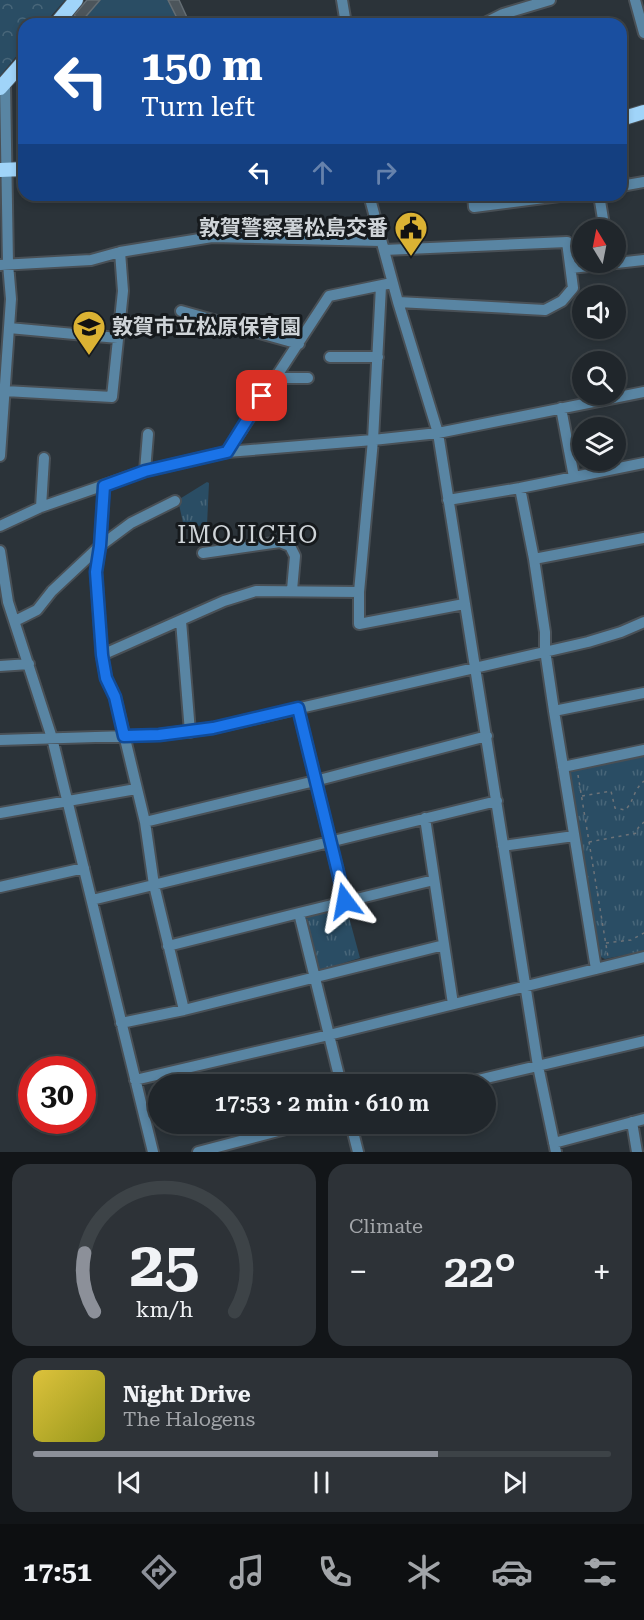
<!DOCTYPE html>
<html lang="en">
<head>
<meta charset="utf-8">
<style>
	body { margin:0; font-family:"Roboto Serif","Noto Sans JP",serif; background:#2d3237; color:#f1f3f6; height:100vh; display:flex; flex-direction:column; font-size:22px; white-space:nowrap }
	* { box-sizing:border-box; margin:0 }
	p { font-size:20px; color:#a2a5a9 }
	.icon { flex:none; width:33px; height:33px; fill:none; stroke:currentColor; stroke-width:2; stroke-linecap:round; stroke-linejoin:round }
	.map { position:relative; height:1152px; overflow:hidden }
	.side { display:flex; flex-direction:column; gap:12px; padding:12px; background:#121518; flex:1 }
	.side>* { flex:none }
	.hud { position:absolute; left:18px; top:18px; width:609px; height:183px; border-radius:18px; box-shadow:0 3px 9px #0003,0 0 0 2px #3d4347; background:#1a4fa0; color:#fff; overflow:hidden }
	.needle { width:39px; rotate:350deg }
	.buttons { position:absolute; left:572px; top:219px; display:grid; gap:12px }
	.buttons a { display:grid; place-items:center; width:54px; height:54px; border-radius:50%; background:#20262b; box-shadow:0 3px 9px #0003,0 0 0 2px #3d4347; font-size:30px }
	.speed { position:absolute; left:18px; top:1056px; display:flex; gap:12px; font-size:30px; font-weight:700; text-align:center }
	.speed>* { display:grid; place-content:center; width:78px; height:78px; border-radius:50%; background:#20262b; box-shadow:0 3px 9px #0003,0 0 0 2px #3d4347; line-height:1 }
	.speed .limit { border:9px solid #d22; background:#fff; color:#111 }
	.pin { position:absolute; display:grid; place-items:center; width:51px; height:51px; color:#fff; margin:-26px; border-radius:12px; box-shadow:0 3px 9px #0006 }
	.me { position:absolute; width:66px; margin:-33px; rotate:347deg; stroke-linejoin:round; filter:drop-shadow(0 0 4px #0008) }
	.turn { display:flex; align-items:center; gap:21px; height:126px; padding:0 24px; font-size:27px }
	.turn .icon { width:78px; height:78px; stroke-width:2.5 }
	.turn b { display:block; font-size:42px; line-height:51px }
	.lanes { display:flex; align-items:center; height:57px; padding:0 24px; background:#0003; justify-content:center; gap:30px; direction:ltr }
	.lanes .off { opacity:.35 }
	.big { font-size:45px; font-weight:600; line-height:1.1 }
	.side .widget { flex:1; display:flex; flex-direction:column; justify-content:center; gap:9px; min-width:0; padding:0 21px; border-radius:18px; background:#2d3237 }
	.side .dial { align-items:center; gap:0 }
	.dial svg { height:156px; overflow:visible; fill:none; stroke:#3d4347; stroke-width:7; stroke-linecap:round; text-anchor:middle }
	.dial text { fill:#f1f3f6; stroke:none }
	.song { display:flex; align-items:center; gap:18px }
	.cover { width:72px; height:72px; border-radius:9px; background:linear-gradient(135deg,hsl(50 70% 55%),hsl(60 70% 35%)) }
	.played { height:6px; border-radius:3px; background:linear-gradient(90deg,#8c9099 70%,#3d4347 70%) }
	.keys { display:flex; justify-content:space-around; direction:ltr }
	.heat { display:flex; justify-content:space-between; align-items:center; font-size:33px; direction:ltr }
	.side .tiles { flex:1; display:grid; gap:12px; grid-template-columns:1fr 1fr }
	.widget:last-child { grid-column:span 2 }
	.trip { position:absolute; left:148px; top:1074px; width:348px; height:60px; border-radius:30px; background:#20262b; box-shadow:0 3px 9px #0003,0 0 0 2px #3d4347; font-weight:600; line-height:60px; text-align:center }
	.tab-bar { display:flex; height:96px; justify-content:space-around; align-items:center; background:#0d0f11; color:#a2a5a9 }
	.tab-bar .icon { width:42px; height:42px }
	.tab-bar .current { color:#8c9099 }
	.tab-bar b { font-size:27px; color:#f1f3f6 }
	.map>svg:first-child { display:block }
	.grass { fill:url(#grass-tufts) }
	.forest { fill:url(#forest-crowns) }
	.pitch { fill:#2a4d64 }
	.building { fill:#4c555b; stroke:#646d73; stroke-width:1.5 }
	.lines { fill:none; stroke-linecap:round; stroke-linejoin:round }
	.minor-casing { stroke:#495056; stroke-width:14 }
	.major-casing { stroke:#495056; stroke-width:16 }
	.path { stroke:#6c7278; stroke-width:1.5; stroke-dasharray:3 4.5; stroke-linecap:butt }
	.minor { stroke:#5985a3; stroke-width:10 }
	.major { stroke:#a0d4f9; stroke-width:14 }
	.route-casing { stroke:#114b97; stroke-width:15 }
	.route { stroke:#1a73e8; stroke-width:10 }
	.labels { text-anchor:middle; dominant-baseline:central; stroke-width:6; stroke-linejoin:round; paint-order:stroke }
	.poi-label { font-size:21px; font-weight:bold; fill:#cfd4d8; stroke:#161a1d; text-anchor:end }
	.quarter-label { font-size:24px; letter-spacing:1.5px; fill:#cfd4d8; stroke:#161a1d }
</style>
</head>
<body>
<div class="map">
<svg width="644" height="1152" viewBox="0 0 644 1152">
	<defs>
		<pattern id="grass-tufts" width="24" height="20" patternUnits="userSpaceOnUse" patternTransform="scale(1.5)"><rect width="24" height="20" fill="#2a4d64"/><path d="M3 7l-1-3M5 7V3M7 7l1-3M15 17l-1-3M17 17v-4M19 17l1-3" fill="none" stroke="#486679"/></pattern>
		<pattern id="forest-crowns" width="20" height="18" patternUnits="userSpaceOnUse" patternTransform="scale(1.5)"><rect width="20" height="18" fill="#2a4d64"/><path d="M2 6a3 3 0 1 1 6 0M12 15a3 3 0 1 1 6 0" fill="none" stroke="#486679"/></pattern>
	</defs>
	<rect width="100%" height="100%" fill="#2b3339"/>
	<path class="grass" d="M207,482L209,483L207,525L184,527L178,500Z
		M644,754V951L605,959L599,956L569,773L572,769Z
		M346,906L360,958L321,970L317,967L305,921L307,916Z"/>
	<path class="forest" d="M0,0H65L44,24H24V47L0,76Z"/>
	<path class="pitch" d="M100,0H168L180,24H79Z"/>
	<path class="building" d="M87,0H100L82,21L74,15Z
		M168,0H179L190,24H180Z"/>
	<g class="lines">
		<defs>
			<path id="minor" d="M342,0L346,24
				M635,0L644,33
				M483,24L503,14L550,0
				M621,171L624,186
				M621,186L644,182
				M369,195L398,302L438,433L538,1066L556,1152
				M473,195L474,207L567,195
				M599,195L604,225
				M384,250L567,242L573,288L562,301L545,310L398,302
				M0,265L91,260L120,252L212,237L381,241
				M571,268L644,260
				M381,286L373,440L359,592V624L464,604
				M181,311L299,344
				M9,328L118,338
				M330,357H378
				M274,378H308
				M5,391L112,397L123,291L120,252
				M561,408L574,477
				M227,452L329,296L387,284
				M0,456L11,299L8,264L5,84
				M145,471L148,434
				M520,488L534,559L545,632V650L554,711L596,969
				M448,500L520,488L644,463
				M41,507L44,458
				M0,526L41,507L145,471L227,452L373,440L438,433L644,392
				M0,551L8,602L52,738L153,1152
				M203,553L280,542L290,546L295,556L292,590
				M534,559L644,538
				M15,621L37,610L52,591L100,546L131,523L175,501
				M181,621L190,732
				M102,655L96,572L100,546L104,486
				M0,666L29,664
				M298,708L345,901
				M554,711L644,693
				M0,740L159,735L213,728L588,642L621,632L644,622
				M563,767L644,750
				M0,813L136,789
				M425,818L453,1004
				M145,822L315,781L487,736
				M503,846L574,836
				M0,887L84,868
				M92,900L497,801
				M168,946L299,913
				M184,1010L154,885L145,822L115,697L106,678L102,655L224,601L256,591L359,592
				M121,1023L184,1010L444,945
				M135,1080L329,1035L644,957
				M341,1084L299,913L434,880
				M461,1084L644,1041
				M632,1122L637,1152
				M351,1124L358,1152
				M554,1143L644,1119
				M198,1152L305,1124"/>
			<path id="major" d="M56,24L76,0
				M0,88L24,61
				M621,119L644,112
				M0,170L24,169"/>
		</defs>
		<use href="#minor" class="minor-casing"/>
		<use href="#major" class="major-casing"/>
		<path class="path" d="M578,775L608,957
			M582,796L611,791L615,808L625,810C634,802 633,790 644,781
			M589,842L637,833L638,828L644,822
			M606,943L631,940L644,933"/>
		<use href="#minor" class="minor"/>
		<use href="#major" class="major"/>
	</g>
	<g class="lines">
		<defs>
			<path id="route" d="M262,396L227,452L145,471L104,486L100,546L96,572L102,655L106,678L115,697L124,736L159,735L213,728L298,708L345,901"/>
		</defs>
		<use href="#route" class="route-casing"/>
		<use href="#route" class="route"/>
	</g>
	<defs>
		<symbol id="civic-pin" viewBox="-11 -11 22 30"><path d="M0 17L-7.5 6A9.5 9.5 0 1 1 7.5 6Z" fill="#dbb233" stroke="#161a1d"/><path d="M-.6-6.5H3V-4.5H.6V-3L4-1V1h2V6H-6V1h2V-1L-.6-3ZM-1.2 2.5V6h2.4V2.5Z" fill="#111"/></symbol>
		<symbol id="school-pin" viewBox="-11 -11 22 30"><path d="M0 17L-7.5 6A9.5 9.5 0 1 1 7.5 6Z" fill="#dbb233" stroke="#161a1d"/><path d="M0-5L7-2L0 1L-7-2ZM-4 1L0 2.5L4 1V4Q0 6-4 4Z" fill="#111"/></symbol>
	</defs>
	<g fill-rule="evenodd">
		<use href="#civic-pin" x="392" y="209" width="38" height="52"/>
		<use href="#school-pin" x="70" y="308" width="38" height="52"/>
	</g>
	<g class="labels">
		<g class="poi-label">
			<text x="388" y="228">敦賀警察署松島交番</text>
			<text x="112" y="327" text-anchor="start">敦賀市立松原保育園</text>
		</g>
		<g class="quarter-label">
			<text x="248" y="535">IMOJICHO</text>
		</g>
	</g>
</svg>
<div class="buttons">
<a><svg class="needle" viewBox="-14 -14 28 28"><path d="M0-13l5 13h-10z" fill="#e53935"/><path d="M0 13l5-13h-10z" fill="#a2a5a9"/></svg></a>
<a><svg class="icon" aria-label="sound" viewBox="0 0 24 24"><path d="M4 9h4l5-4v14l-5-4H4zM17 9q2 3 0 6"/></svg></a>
<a><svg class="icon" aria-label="search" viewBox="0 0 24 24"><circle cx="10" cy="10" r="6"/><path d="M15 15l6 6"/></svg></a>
<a><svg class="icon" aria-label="layers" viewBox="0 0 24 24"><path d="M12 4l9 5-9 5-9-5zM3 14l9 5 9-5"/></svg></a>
</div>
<div class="speed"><div class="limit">30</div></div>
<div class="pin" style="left:262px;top:396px;background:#d93025"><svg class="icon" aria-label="arrive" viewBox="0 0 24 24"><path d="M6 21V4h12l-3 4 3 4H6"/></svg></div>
<svg class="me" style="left:345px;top:901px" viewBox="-20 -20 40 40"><path d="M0-17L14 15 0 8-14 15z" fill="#1a73e8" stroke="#fff" stroke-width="4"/></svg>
<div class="trip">17:53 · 2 min · 610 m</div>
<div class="hud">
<div class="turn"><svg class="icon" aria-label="left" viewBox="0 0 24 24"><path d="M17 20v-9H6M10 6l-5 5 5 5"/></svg><div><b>150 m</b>Turn left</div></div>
<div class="lanes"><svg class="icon" aria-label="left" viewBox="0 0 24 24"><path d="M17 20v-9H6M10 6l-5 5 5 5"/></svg><svg class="icon off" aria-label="ahead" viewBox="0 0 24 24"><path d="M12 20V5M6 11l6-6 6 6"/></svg><svg class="icon off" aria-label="right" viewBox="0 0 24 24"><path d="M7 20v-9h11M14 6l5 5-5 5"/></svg></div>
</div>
</div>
<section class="side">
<div class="tiles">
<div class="widget dial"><svg viewBox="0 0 100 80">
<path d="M14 69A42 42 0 1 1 86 69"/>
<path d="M14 69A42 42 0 0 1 9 39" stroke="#8c9099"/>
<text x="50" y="56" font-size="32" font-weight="700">25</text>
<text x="50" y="72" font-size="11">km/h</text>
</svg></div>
<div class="widget"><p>Climate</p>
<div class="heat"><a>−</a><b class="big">22°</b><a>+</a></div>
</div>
<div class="widget">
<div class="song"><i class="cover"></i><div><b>Night Drive</b><p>The Halogens</p></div></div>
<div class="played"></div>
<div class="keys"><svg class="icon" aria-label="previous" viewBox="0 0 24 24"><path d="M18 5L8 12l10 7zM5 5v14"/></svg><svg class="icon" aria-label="pause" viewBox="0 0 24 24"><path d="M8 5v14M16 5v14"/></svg><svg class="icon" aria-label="next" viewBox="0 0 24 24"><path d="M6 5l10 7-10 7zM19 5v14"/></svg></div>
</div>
</div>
</section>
<nav class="tab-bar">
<b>17:51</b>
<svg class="icon current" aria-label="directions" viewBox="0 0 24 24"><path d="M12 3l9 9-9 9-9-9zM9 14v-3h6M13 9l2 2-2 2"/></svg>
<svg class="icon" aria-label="music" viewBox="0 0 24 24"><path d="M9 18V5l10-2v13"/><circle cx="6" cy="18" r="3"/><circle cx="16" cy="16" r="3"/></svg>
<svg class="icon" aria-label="phone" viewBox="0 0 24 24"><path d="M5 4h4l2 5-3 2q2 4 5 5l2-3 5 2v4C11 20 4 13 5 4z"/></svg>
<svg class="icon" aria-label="climate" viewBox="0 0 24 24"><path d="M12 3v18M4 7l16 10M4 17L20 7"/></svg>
<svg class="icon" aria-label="car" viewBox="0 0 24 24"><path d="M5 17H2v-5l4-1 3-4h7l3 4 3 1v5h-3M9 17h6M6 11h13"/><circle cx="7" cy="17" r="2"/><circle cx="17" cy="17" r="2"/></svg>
<svg class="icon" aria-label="filters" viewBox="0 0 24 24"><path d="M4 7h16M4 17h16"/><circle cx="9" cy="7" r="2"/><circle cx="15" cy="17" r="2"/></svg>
</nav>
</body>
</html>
